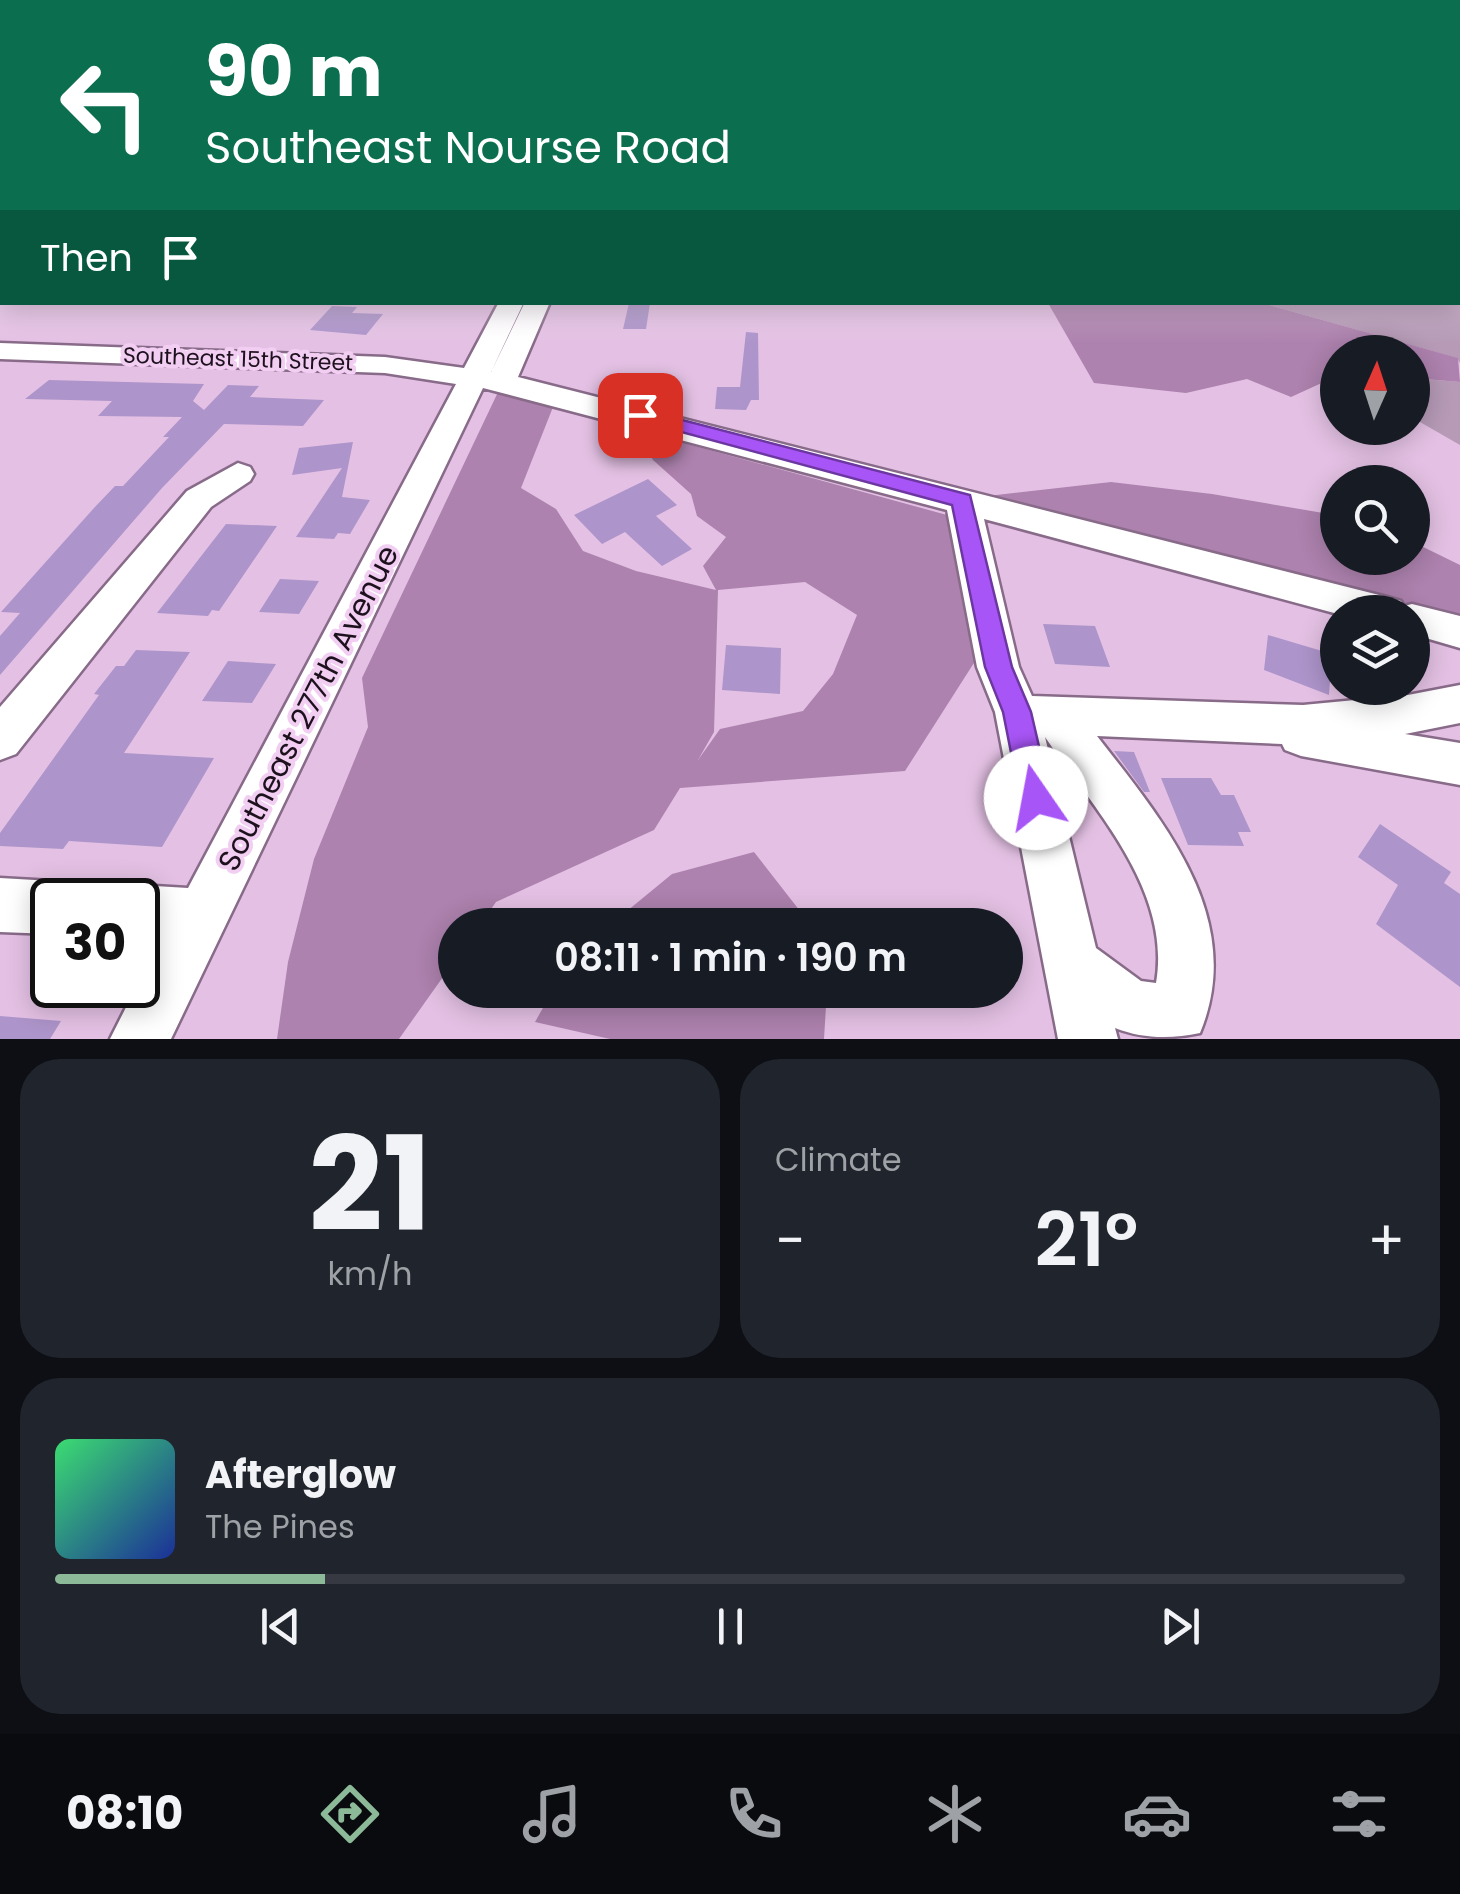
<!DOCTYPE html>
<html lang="en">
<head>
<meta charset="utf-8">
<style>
	body { margin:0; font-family:Poppins,sans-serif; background:#20242c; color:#f1f3f6; height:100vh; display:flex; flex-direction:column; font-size:38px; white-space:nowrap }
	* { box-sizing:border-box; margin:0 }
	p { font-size:32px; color:#9ea1a6 }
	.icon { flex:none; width:55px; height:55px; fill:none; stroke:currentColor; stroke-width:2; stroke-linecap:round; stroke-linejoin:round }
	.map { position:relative; height:1039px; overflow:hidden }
	.side { display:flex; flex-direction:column; gap:20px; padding:20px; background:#0d0f14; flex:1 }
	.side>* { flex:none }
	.top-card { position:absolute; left:0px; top:0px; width:1460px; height:305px; box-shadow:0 5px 25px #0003; background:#0b6e4f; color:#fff; overflow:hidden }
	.needle { width:65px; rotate:3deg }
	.controls { position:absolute; left:1320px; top:335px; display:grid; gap:20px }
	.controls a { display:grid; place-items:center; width:110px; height:110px; border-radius:50%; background:#171b24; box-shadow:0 5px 25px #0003; font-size:50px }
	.speed { position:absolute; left:30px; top:878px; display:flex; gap:20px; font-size:50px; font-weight:700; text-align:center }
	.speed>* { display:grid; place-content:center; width:130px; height:130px; border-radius:50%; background:#171b24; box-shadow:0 5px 25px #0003; line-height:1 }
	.speed .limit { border:5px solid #111; border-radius:15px; background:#fff; color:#111 }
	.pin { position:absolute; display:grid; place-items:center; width:85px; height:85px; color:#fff; margin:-42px; border-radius:20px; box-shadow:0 5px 15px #0006 }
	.me { position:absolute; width:110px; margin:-55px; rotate:348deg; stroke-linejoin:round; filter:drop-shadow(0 0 8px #0008) }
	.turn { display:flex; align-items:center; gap:35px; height:210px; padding:0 40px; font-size:45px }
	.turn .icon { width:130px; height:130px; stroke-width:2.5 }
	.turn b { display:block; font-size:70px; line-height:85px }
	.then { display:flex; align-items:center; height:95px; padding:0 40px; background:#0003; gap:20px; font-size:38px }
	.big { font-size:75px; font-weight:600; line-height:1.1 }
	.side .card { flex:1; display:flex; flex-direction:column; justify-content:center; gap:15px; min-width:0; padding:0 35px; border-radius:40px; background:#20242c }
	.side .dial { align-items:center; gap:0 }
	.dial b { font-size:130px; line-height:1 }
	.song { display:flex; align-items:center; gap:30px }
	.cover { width:120px; height:120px; border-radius:15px; background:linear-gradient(135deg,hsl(140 70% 55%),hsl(230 70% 35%)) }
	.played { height:10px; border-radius:5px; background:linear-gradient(90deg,#8cba98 20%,#363941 20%) }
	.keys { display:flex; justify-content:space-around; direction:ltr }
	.heat { display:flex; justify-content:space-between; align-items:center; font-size:55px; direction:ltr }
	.side .tiles { flex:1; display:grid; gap:20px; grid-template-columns:1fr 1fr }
	.card:last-child { grid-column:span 2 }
	.trip { position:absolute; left:438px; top:908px; width:585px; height:100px; border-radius:50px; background:#171b24; box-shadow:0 5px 25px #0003; font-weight:600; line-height:100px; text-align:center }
	.dock { display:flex; height:160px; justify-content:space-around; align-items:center; background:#090b0e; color:#9ea1a6 }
	.dock .icon { width:70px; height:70px }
	.dock .active { color:#8cba98 }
	.dock b { font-size:45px; color:#f1f3f6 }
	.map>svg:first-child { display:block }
	.green { fill:#b69ab6 }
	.forest { fill:#ad82ae; fill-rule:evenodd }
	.building { fill:#ad94ca }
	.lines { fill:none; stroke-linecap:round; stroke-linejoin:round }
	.minor-casing { stroke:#886a89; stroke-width:5 }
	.minor { fill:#fff; fill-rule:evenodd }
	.route { fill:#a855f7; stroke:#6d37a1; stroke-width:2.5 }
	.labels { text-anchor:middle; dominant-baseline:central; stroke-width:8; stroke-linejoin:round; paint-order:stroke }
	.far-street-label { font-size:22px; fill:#1d111d; stroke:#f1cef2 }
	.near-street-label { font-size:30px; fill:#1d111d; stroke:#f1cef2 }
</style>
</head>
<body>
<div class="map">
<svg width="1460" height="1039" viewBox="0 0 1460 1039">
	<rect width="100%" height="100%" fill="#e4c1e4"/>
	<path class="green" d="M1460,301V363L1457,358L1262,303Z
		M1413,378L1460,382V445L1413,418Z"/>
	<path class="forest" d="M1048,303H1262L1458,358L1460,382L1413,378L1412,352H1338L1337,376L1291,397L1247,379L1186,393L1094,383Z
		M499,390L555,402L521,488L556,509L583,551L636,571L716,590L703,566L726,537L697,516L691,494L653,460L640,438L673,440L947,515L979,655L905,771L680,788L654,830L496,902L480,925H455V960L399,1039H277L288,962L314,859L368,727L362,678ZM805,582L857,615L833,674L803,711L720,729L698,760L714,732L718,590Z
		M1111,482L1212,494L1329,514L1337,517L1338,558H1412L1413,542L1460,565V621L979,497Z
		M754,852L800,911L805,925H610L672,874Z
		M553,990H827L824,1039H610L535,1022Z"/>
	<path class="building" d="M629,303H650L646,329H623Z
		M332,306L357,307L352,313L383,314L366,335L310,330Z
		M746,332L758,333L759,400H751L746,410L715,409L717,387H740Z
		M49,380L204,384L193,401L204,410L228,385L259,386L250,397L324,400L303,426L224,424L162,488L0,675V636L20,613L1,612L94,508L115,486H123L169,437H163L182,417L98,416L112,401L25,399Z
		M353,442L342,497L370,500L350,534L338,533L334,539L296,537L342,468L292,475L299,448Z
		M648,479L677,505L656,516L692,549L662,566L625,532L602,544L574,515Z
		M226,524L277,526L219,611L212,610L208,616L157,613Z
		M280,579L319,581L299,614L259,612Z
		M1043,624L1095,626L1110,667L1055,664Z
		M1268,635L1332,654L1329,695L1264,670Z
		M726,645L781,648L780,694L722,690Z
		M136,650L190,652L124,753L214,758L162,847L69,841L63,849L0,846V833L99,695L94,694L116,666H124Z
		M228,661L276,664L252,703L202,701Z
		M1114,751L1134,752L1150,792H1144Z
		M1161,778H1211L1221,795H1234L1251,832H1238L1244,846L1188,845Z
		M1380,824L1451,872L1444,883L1460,894V987L1376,924L1398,885L1358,857Z
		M0,1016L61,1021L50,1039H0Z"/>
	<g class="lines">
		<defs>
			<path id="minor" d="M1460,232V246H1458V233Z
				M499,302H524L491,372L525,302H550L518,377L1387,597L1401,601L1404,606L1412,604L1460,616V648L1412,634V612L1338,614L984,519L1019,667L1032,696L1303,705L1408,695L1460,685V723L1405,734L1460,743V785L1301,756L1285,750L1282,744L1097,736C1164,822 1247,919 1200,1033C1171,1039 1143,1039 1115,1028L1118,1039H1058L995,712L977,667L947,510L483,388L171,1039H110L160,940L138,938V900H116L119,893L138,885L188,888L456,384L385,373L0,359V343L385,357L464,368ZM1045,737C1094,809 1172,890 1156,983L1141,981L1096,948Z
				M238,463L250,467L254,474L250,481L211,507L16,754L0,760V707L187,491Z
				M0,878L52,881L71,889L75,900H52V934L0,932Z"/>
		</defs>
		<use href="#minor" class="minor-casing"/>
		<use href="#minor" class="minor"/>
	</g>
	<linearGradient id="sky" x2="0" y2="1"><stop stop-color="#7eb1be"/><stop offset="0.57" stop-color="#f3e3f3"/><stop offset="1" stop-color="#f3e3f3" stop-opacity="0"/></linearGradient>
	<rect width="1460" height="343" fill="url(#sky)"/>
	<path class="route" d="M640,409L970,495L1012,667L1031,712L1051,798L1047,808L1036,812L1025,808L1020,798L1003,712L985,667L952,505L633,419L630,415Z"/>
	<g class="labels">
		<g class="far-street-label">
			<text transform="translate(238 359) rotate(2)">Southeast 15th Street</text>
		</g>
		<g class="near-street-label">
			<text transform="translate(308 708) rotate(-63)">Southeast 277th Avenue</text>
		</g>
	</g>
</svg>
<div class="controls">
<a><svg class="needle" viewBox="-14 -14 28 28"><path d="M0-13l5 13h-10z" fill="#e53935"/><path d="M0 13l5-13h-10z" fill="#9ea1a6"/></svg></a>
<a><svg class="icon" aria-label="search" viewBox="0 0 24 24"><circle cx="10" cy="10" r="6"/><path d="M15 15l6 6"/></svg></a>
<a><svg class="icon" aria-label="layers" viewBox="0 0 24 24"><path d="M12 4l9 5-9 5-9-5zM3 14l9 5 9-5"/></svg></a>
</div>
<div class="speed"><div class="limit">30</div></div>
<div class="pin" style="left:640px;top:415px;background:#d93025"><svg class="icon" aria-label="arrive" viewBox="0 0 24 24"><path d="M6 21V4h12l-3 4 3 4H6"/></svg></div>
<svg class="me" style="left:1036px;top:798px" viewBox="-20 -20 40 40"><circle r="19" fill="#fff"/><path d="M0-13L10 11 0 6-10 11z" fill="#a855f7"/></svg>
<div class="trip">08:11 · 1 min · 190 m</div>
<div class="top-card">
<div class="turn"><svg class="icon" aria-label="left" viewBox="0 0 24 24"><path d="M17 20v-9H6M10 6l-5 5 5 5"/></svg><div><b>90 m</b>Southeast Nourse Road</div></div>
<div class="then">Then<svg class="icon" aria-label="arrive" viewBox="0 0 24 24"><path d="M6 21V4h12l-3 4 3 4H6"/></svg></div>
</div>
</div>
<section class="side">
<div class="tiles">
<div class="card dial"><b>21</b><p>km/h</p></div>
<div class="card"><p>Climate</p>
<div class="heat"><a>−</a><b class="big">21°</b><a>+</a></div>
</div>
<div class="card">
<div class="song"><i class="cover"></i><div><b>Afterglow</b><p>The Pines</p></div></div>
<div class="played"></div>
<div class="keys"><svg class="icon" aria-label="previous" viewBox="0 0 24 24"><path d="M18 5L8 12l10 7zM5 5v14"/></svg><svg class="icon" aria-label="pause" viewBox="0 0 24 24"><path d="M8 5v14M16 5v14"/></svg><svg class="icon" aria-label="next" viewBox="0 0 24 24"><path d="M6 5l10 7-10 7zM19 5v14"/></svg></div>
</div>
</div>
</section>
<nav class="dock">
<b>08:10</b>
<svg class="icon active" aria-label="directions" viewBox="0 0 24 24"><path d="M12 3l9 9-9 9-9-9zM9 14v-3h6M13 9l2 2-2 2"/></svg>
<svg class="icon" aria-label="music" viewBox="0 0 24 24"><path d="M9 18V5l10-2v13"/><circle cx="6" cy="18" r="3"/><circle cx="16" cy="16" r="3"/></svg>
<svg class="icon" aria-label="phone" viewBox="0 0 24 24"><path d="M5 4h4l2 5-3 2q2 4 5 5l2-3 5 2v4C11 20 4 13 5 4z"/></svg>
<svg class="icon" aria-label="climate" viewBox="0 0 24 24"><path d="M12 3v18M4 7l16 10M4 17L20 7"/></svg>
<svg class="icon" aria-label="car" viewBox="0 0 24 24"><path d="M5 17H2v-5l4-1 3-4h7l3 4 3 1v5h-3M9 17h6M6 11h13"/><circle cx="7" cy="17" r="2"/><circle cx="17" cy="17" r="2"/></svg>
<svg class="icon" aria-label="filters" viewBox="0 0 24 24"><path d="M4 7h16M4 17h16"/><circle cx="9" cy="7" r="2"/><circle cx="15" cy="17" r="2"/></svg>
</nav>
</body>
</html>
